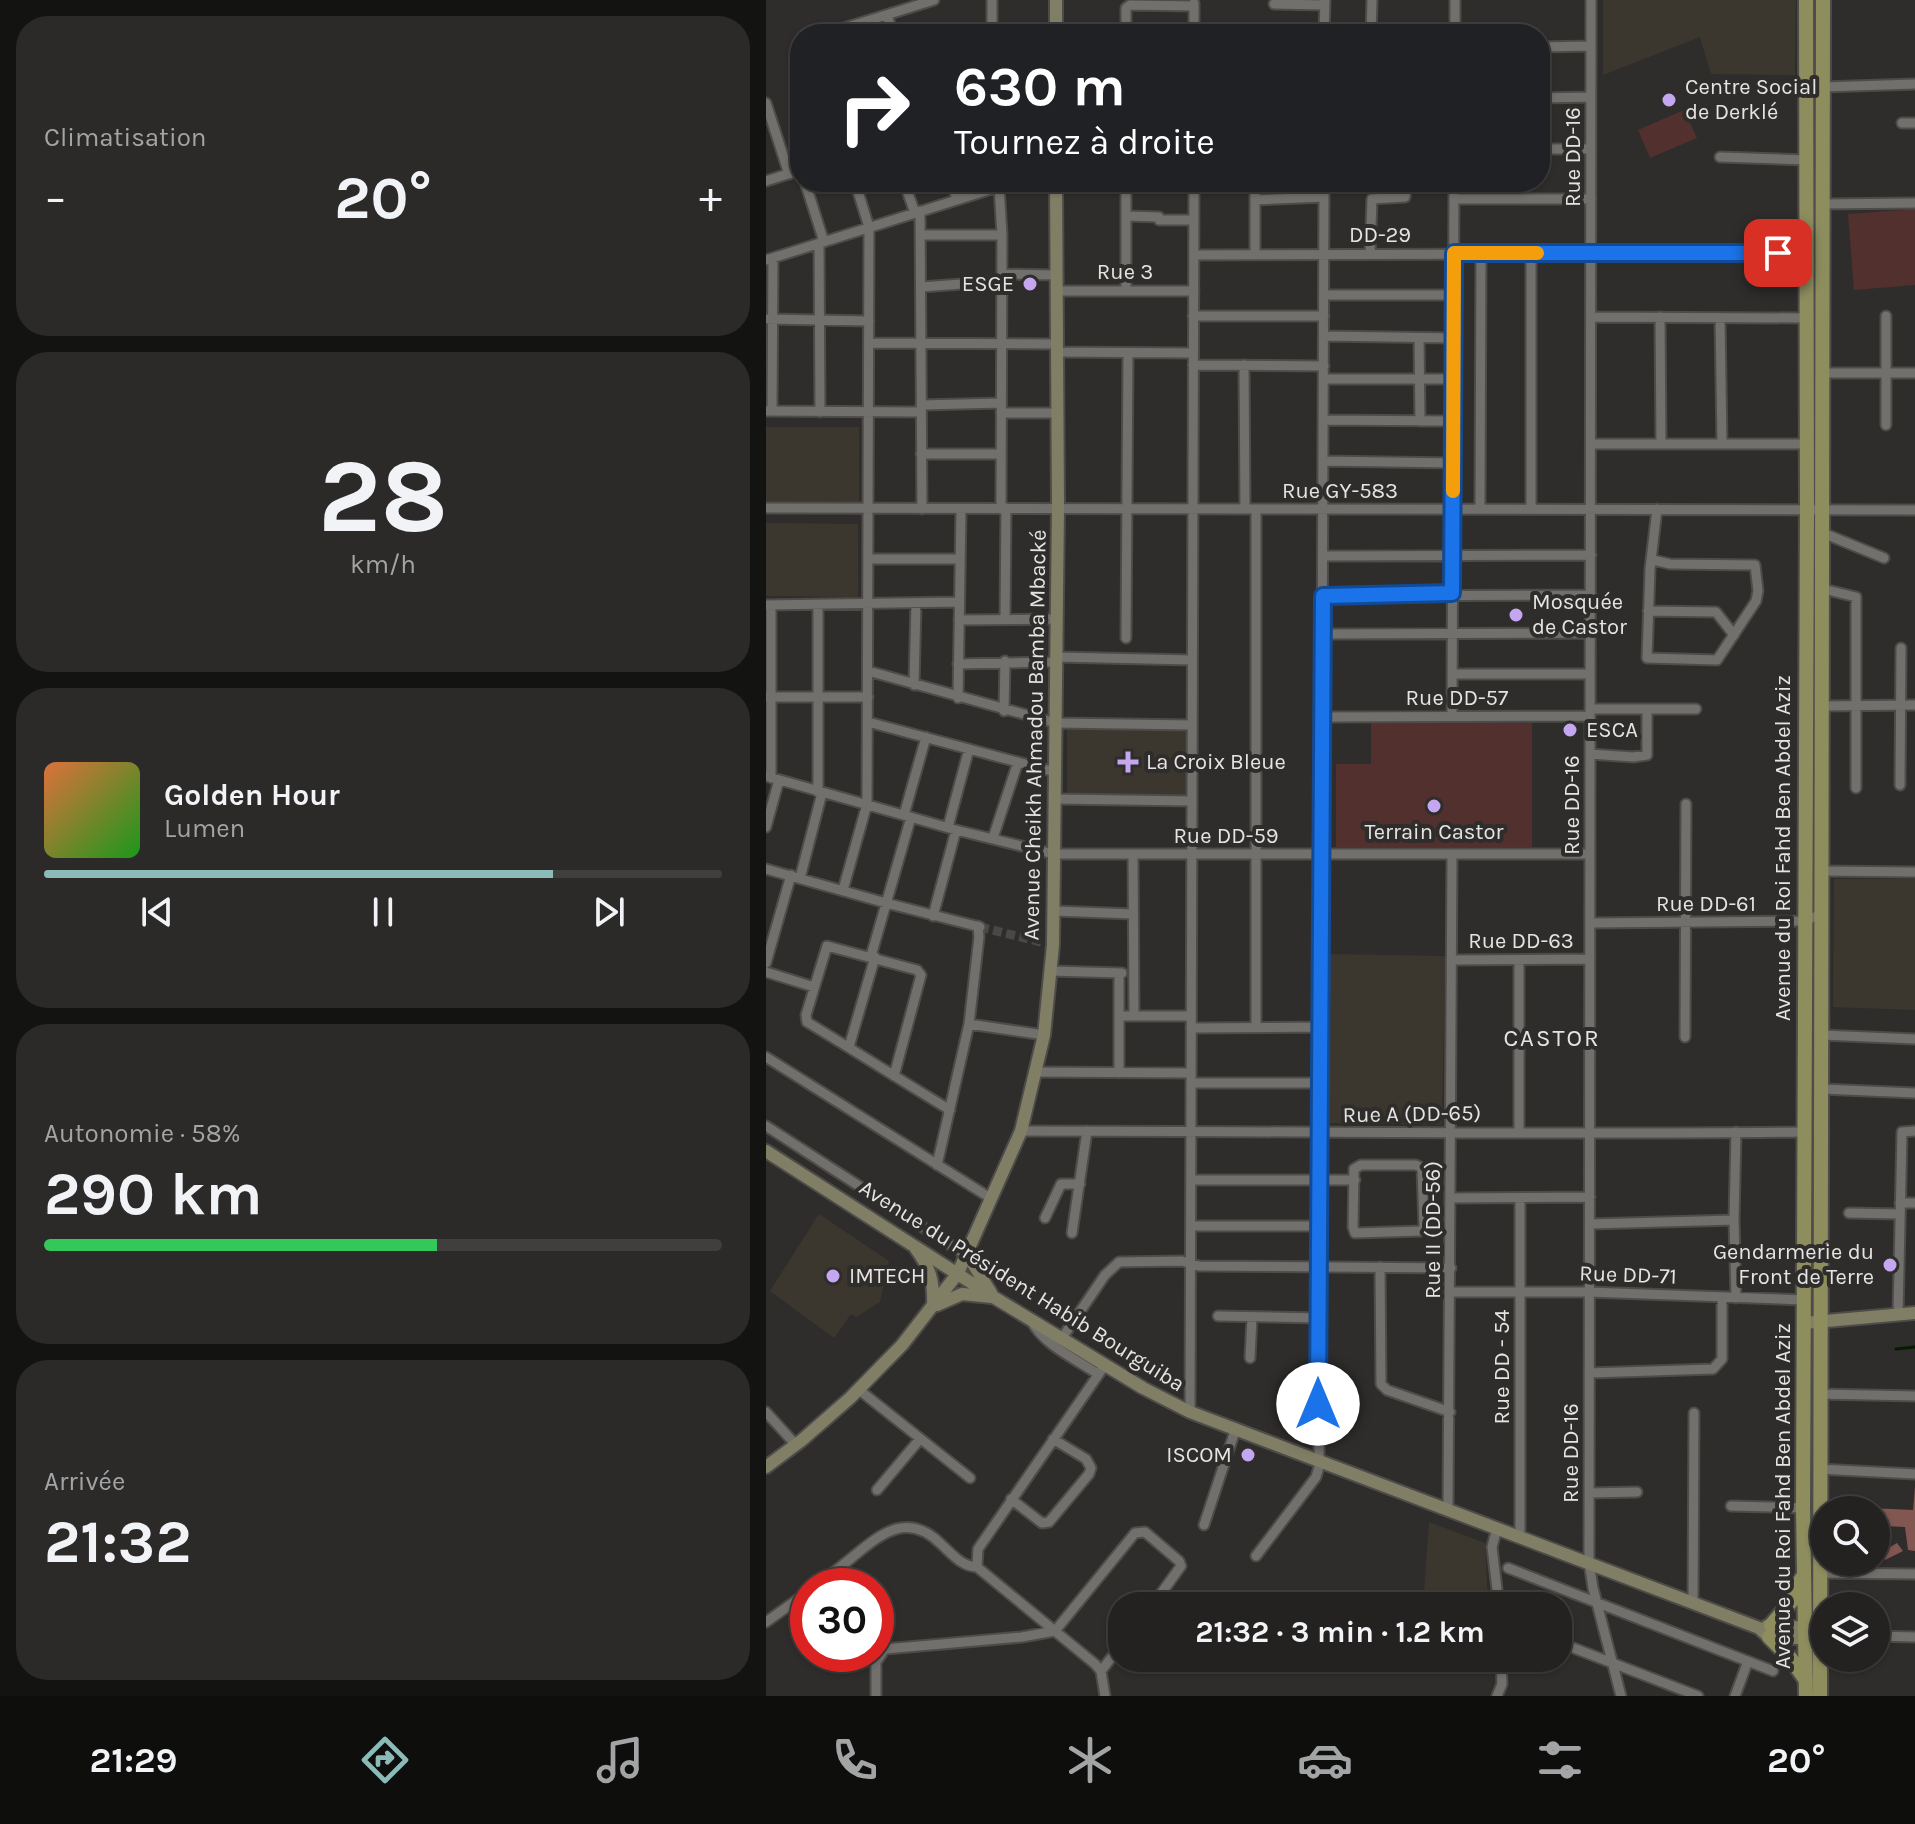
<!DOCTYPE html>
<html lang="fr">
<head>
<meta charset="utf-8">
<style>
	body { margin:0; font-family:Karla,sans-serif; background:#2b2a29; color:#f1f3f6; height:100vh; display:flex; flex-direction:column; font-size:30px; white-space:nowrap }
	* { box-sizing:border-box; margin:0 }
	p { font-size:26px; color:#a3a4a5 }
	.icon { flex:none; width:44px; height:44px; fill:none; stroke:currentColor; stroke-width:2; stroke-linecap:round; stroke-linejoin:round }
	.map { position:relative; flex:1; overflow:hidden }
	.panel { display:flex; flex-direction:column; gap:16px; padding:16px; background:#131312; width:766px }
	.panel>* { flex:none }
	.top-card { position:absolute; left:24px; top:24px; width:760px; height:168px; border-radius:32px; box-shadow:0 2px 6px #0004,0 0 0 2px #403f3e; background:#202124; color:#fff; overflow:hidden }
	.fabs { position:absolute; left:1044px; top:1496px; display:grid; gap:16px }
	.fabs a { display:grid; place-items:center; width:80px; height:80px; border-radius:50%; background:#232220; box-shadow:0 2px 6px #0004,0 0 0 2px #403f3e; font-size:40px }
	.speed { position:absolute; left:24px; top:1568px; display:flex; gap:16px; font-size:40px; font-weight:700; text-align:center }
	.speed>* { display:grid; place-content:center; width:104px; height:104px; border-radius:50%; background:#232220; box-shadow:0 2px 6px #0004,0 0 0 2px #403f3e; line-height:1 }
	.speed .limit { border:12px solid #d22; background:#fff; color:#111 }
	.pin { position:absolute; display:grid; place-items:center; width:68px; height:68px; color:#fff; margin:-34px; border-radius:16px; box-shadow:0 4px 12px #0006 }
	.me { position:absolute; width:88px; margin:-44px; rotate:0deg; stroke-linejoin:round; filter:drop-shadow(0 0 6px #0008) }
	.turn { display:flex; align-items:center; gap:28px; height:168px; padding:0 32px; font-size:36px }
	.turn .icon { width:104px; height:104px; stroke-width:2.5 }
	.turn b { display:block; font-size:56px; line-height:68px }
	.big { font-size:60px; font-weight:700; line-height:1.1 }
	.panel .widget { flex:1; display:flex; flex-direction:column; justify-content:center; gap:12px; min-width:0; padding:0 28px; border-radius:32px; background:#2b2a29 }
	.panel .dial { align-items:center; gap:0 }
	.dial b { font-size:104px; line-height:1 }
	.song { display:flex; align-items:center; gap:24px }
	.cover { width:96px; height:96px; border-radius:12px; background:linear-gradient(135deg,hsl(20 70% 55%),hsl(120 70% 35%)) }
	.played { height:8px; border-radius:4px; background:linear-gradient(90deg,#8bbbb9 75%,#403f3e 75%) }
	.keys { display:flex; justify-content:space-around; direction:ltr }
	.heat { display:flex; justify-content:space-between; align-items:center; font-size:44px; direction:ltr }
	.charge { height:12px; border-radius:6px; background:linear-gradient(90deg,#34c759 58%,#403f3e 0) }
	.trip { position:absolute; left:342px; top:1592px; width:464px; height:80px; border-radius:32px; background:#232220; box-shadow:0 2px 6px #0004,0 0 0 2px #403f3e; font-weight:700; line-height:80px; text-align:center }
	.dock { display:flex; height:128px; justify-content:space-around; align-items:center; background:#0e0e0d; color:#a3a4a5 }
	.dock .icon { width:56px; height:56px }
	.dock .on { color:#8bbbb9 }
	.dock b { font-size:36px; color:#f1f3f6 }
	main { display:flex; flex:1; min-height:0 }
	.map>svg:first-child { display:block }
	.built { fill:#3b372f }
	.green { fill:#51302d }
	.forest { fill:#825651 }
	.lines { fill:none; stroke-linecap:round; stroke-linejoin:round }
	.stream { stroke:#071b00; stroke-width:3 }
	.street-tunnel { stroke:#4a4846; stroke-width:9; stroke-dasharray:9 4.5; stroke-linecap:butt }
	.street-casing { stroke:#4d4c49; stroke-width:13 }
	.secondary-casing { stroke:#4d4c49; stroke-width:16 }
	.primary-casing { stroke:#4d4c49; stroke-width:18 }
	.street { stroke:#72706d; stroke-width:9 }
	.secondary { stroke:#807f66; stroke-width:12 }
	.primary { stroke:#8e8d5e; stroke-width:14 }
	.route-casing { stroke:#114b97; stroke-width:20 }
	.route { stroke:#1a73e8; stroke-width:14 }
	.slow { stroke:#f59e0b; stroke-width:14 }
	.poi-dot { fill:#c5a7f1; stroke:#2f2d2b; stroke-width:3 }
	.labels { text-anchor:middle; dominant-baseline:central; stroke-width:8; stroke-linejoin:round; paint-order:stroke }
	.poi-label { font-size:22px; fill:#e5e4e2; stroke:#2f2d2b; text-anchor:start }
	.street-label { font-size:22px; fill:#e5e4e2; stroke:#2f2d2b }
	.neighbourhood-label { font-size:24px; letter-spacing:2px; fill:#e5e4e2; stroke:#2f2d2b }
</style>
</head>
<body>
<main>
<section class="panel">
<div class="widget"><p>Climatisation</p>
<div class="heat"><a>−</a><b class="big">20°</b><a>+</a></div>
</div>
<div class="widget dial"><b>28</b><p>km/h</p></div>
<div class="widget">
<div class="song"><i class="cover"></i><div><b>Golden Hour</b><p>Lumen</p></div></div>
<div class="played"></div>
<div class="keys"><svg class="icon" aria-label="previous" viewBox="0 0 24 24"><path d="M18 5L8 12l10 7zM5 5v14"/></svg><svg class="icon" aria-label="pause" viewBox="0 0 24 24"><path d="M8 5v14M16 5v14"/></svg><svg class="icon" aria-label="next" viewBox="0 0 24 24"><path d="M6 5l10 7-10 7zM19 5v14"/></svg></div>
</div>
<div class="widget"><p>Autonomie · 58%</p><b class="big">290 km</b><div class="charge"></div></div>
<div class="widget"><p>Arrivée</p><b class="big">21:32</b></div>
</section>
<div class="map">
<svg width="1149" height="1696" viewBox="0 0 1149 1696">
	<rect width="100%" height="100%" fill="#2f2d2b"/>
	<path class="built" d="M837,0H1030L1029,75L945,74L934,37L837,75Z
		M1045,38H1051V413H1045Z
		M0,427H93V503H0Z
		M0,523L92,524V597L0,596Z
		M301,728H422V797L301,796Z
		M1068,879H1149V1010L1067,1007Z
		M562,954L679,956L676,1125L559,1123Z
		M53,1214L123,1261L114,1302L90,1317L85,1314L68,1338L4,1291Z
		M663,1522L719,1543L722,1603L657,1606Z"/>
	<path class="green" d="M918,110L931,138L884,158L872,130Z
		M1149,209V285L1088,290L1082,214Z
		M605,723H766V847H570V764H605Z"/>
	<path class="forest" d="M1149,1486V1551L1142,1550L1139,1527L1118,1526L1117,1541L1124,1547L1131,1543L1137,1551L1119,1560V1549L1110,1547V1510H1071L1069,1499H1080L1081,1507L1147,1510Z"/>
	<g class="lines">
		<path class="stream" d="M1130,1349L1149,1347"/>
		<path class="street-tunnel" d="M214,927L287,945"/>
		<defs>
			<path id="street" d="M825,0L823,1563L827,1588L855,1696
				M508,4L558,5
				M121,15L127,34
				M59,34L168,0
				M226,34V0
				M360,34V8L364,5L428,6
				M428,34V3
				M558,34L559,0
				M605,34L606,0
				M689,34V0
				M774,47L825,46
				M1057,87L1149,84
				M774,98L825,97
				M0,103L23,174
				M1136,123H1149
				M774,149H825
				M954,157L1040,160
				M0,181L34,170
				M39,182L58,242
				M138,182L149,213
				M186,182L191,200
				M233,186L236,235L235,509
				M688,199H825
				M489,200L558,197
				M1057,204L1149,203
				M154,211L156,509
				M360,216L393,217
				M393,220H428
				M154,235H236
				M53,243L54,412
				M604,253L606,199L639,197L641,182
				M489,254V182
				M428,255L1040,253
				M0,260L248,182
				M236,274L290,275
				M155,287L236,281
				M360,290V182
				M291,291H428
				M558,295H688
				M427,316H558
				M1120,316V425
				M825,317L1040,318
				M894,317L895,444
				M954,318L956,444
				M2,319L103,321
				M558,336L688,338
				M653,338L654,421
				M103,343L291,344
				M291,352L427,353
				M427,365L558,366
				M478,365L479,509
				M1056,373H1149
				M558,379H688
				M155,405L235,403
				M0,411L155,412
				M6,411L7,258
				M235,413H290
				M558,420L687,421
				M825,444H1041
				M155,454H235
				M558,461L687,463
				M0,508L1149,510
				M714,508L715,253
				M765,509V253
				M1057,533L1118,558
				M557,556L825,555
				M102,559H194
				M887,560L904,564L989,565L992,591L990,601L951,660L881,658L884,569L891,509
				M1057,589L1090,597V788
				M557,596L825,595
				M0,605L193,602
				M52,605V792
				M882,611L950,612L968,635
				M239,619L240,508
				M193,620L290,619
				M557,634L825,633
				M360,638L362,353
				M290,657L426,660
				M192,664L290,662
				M102,671L290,723L426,725
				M686,674H824
				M148,685L150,603
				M1,697H102
				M192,698L195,509
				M1057,706L1149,705
				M824,709H930
				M238,711L239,661
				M686,716L688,182
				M557,717L824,716
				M102,722L289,772
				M824,754L867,757L881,755V709
				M0,776L190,830L288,854H823
				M5,778V606
				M1134,785L1135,648
				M289,799L426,801
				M138,815L160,737
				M0,827L13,780
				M182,827L203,749
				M227,838L252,762
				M367,854L368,1016
				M0,869L120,903L214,927
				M1056,871L1149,872
				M34,878L56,793
				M77,890L101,804L103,227L89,182
				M288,911L367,914
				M167,916L190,830
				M824,923L1039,921L1055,914
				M105,956L145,817
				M685,960L824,959
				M753,960V1131
				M0,963L25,875
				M285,971L356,973
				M0,972L48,987
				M353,973V1073
				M353,1016H425
				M203,1024L278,1035
				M490,1027V509
				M425,1028L557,1027
				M1056,1035L1149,1039
				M919,1037L920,804
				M83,1047L109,957
				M0,1057L226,1199
				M268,1072L425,1073
				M128,1076L155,975L151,970L61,946L40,1015L41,1022C89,1051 136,1081 184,1110
				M425,1083H556
				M1056,1089L1149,1093
				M0,1126L200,1255
				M255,1131C516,1131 776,1135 1037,1132
				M171,1165L203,1024L213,937L212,926
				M595,1165H650L656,1168L658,1227L655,1231L589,1233L587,1227L588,1169Z
				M425,1180H589
				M685,1198L824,1197
				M754,1198V1536
				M1134,1203H1149
				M1083,1213L1134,1214
				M279,1218L295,1184H314
				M824,1224L968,1220
				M425,1226H553
				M306,1233L321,1131
				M614,1267L615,1384L621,1390L684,1412
				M685,1292H823L1038,1300
				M970,1298L968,1220L970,1132
				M1132,1314L1136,1132L1149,1131
				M452,1316L552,1318
				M265,1320C277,1345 310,1359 332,1374
				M296,1338L339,1275L353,1262L416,1261L433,1266L685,1268
				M484,1358L486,1317
				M823,1373L947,1369L956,1359V1297
				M92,1389L204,1478
				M1054,1394L1149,1396
				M0,1412L30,1445
				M424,1412L428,182
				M1053,1469L1149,1474
				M111,1490L154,1439
				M823,1493L871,1492
				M245,1499L276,1523L283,1522L323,1474L325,1468L320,1459L287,1439
				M965,1506L1037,1508
				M682,1511L686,854
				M438,1525L470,1428
				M731,1528L726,1547L733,1606
				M490,1556L550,1477L553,1467L558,182
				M211,1567L212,1549L339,1365
				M742,1568L1007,1671
				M1053,1573L1149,1574
				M50,1586C63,1576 76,1566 89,1555C117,1532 143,1512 175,1544C186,1554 195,1566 211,1567L329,1664L335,1671L339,1696
				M927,1603L928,1413
				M0,1622L42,1592
				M1110,1636L1149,1637
				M792,1642L932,1696
				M335,1671L356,1644
				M110,1696V1662L119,1649L256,1637L289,1631L369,1533L379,1532L413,1561L415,1566L386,1606
				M731,1696L736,1684L735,1658
				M969,1696L982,1661"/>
			<path id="secondary" d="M290,34V0
				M0,1151L229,1298L377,1388L424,1412L993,1628L1003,1637L1054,1639
				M150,1249C164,1268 168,1281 167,1305
				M202,1250L206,1262L225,1293
				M171,1305L196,1294L226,1297
				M1038,1323L1149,1313
				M0,1467L36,1440L84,1398L136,1345L192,1273L255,1131L278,1035L287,945L292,508L290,182
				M1001,1626L1047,1628"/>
			<path id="primary" d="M1005,1625L1025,1602L1035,1579
				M1003,1637L1025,1659L1039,1679
				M1040,1696L1037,1508L1041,509L1040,0
				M1054,1696L1057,0"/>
		</defs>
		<use href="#street" class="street-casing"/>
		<use href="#secondary" class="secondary-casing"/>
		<use href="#primary" class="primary-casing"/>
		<use href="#street" class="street"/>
		<use href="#secondary" class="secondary"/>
		<use href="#primary" class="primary"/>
	</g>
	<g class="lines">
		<defs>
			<path id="route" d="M552,1404L557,596L686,593L688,253H1012"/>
		</defs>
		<use href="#route" class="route-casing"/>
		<use href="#route" class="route"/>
		<path class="slow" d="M687,491L688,253H771"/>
	</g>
	<g class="poi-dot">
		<circle cx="903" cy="100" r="8"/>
		<circle cx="264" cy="284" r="8"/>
		<circle cx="750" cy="615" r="8"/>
		<circle cx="804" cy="730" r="8"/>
		<path d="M358 750h8v8h8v8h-8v8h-8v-8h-8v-8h8z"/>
		<circle cx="668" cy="806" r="8"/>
		<circle cx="1124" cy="1265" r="8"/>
		<circle cx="67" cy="1276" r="8"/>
		<circle cx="482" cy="1455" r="8"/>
	</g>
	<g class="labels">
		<g class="poi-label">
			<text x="919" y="87">Centre Social<tspan x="919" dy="25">de Derklé</tspan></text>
			<text x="248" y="284" text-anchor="end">ESGE</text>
			<text x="766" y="602">Mosquée<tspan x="766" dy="25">de Castor</tspan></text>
			<text x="820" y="730">ESCA</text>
			<text x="380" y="762">La Croix Bleue</text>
			<text x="668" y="832" text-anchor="middle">Terrain Castor</text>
			<text x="1108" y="1252" text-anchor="end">Gendarmerie du<tspan x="1108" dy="25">Front de Terre</tspan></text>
			<text x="83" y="1276">IMTECH</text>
			<text x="466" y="1455" text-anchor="end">ISCOM</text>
		</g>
		<g class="street-label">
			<text transform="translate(807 157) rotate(-90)">Rue DD-16</text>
			<text x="614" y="235">DD-29</text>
			<text x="359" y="272">Rue 3</text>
			<text x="574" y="491">Rue GY-583</text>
			<text x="691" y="698">Rue DD-57</text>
			<text transform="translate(269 735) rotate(-89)">Avenue Cheikh Ahmadou Bamba Mbacké</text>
			<text transform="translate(806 805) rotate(-90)">Rue DD-16</text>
			<text x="460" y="836">Rue DD-59</text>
			<text transform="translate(1017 848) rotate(-90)">Avenue du Roi Fahd Ben Abdel Aziz</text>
			<text x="940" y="904">Rue DD-61</text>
			<text x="755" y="941">Rue DD-63</text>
			<text transform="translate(646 1114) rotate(-1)">Rue A (DD-65)</text>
			<text transform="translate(667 1230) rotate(-90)">Rue II (DD-56)</text>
			<text transform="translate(862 1275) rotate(2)">Rue DD-71</text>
			<text transform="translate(256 1286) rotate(32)">Avenue du Président Habib Bourguiba</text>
			<text transform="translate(736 1367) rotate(-90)">Rue DD - 54</text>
			<text transform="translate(805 1453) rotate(-90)">Rue DD-16</text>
			<text transform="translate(1017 1496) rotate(-90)">Avenue du Roi Fahd Ben Abdel Aziz</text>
		</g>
		<g class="neighbourhood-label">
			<text x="786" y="1038">CASTOR</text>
		</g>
	</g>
</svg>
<div class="fabs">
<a><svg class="icon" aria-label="search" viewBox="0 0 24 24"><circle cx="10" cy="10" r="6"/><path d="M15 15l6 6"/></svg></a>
<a><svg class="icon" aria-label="layers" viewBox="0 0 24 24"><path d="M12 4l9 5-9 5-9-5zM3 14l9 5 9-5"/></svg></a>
</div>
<div class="speed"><div class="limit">30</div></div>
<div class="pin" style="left:1012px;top:253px;background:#d93025"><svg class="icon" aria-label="arrive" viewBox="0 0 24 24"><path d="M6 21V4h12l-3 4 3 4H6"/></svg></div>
<svg class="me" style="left:552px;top:1404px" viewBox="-20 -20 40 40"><circle r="19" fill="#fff"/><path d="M0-13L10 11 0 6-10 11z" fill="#1a73e8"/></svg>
<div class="trip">21:32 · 3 min · 1.2 km</div>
<div class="top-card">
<div class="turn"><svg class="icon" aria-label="right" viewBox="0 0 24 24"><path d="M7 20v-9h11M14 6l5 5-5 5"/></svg><div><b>630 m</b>Tournez à droite</div></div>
</div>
</div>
</main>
<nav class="dock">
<b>21:29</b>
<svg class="icon on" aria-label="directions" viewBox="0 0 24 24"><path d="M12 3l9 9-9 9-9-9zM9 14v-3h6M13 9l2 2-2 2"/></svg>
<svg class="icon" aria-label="music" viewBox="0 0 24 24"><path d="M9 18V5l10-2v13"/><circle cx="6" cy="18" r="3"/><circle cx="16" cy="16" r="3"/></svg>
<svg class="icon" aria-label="phone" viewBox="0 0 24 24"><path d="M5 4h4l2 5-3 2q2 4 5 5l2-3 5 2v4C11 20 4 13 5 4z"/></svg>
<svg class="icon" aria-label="climate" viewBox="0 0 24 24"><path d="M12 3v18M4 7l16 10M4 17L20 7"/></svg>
<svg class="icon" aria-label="car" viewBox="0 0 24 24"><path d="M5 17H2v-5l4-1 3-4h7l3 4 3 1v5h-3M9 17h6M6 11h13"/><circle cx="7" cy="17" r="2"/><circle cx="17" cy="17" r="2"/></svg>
<svg class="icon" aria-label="filters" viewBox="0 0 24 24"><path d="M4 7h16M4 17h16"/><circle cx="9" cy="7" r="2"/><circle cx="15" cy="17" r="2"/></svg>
<b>20°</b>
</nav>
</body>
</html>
